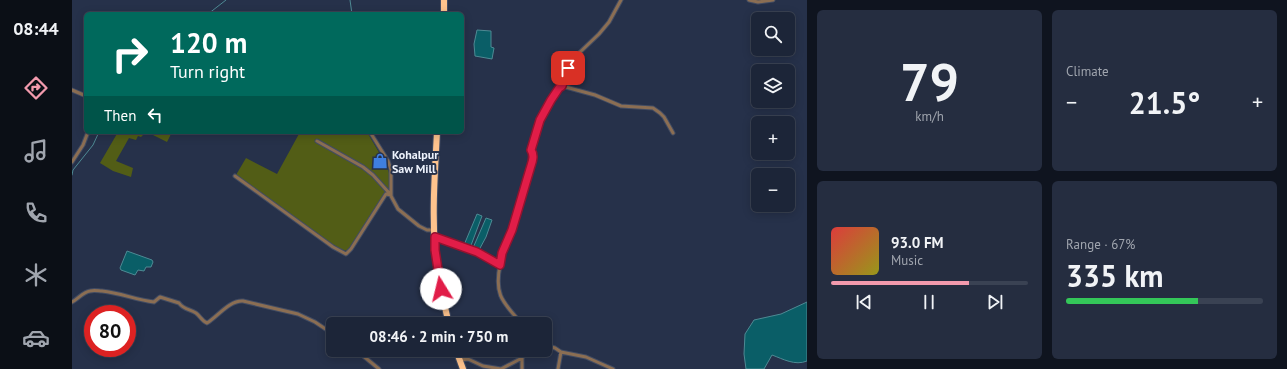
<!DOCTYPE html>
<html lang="en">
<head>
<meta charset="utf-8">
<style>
	body { margin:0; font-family:"PT Sans",sans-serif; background:#252d40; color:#f1f3f6; height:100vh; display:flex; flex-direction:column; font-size:15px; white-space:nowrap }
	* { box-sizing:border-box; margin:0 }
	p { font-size:13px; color:#a0a5ae }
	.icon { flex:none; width:22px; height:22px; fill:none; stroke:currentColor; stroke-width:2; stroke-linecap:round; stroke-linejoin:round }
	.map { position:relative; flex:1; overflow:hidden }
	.details { display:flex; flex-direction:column; gap:10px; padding:10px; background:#0f141f; width:480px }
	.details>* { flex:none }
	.hud { position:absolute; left:12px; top:12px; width:380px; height:122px; border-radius:6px; box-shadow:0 2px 10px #0003,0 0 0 1px #3a4253; background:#00695c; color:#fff; overflow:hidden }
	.controls { position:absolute; left:679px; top:12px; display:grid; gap:8px }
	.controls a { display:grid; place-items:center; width:44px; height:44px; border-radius:6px; background:#1c2538; box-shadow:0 2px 10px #0003,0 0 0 1px #3a4253; font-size:20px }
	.speed { position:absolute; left:12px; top:305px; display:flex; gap:8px; font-size:20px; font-weight:700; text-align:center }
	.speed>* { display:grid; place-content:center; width:52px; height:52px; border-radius:50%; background:#1c2538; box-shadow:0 2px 10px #0003,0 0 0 1px #3a4253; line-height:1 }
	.speed .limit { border:6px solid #d22; background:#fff; color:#111 }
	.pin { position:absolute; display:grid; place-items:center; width:34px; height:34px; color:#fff; margin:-17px; border-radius:8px; box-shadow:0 2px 6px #0006 }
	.me { position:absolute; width:44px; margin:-22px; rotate:351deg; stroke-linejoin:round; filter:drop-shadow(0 0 3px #0008) }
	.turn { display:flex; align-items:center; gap:14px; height:84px; padding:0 20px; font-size:18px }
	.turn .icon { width:52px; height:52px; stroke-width:2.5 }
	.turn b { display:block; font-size:28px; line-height:34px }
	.then { display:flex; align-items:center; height:38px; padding:0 20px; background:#0003; gap:8px; font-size:15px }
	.big { font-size:30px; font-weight:800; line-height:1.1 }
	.details .widget { flex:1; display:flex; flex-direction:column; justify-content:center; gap:6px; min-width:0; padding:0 14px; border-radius:6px; background:#252d40 }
	.details .dial { align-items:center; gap:0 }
	.dial b { font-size:52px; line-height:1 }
	.song { display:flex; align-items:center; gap:12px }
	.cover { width:48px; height:48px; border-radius:6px; background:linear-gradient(135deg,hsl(0 70% 55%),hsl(60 70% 35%)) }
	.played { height:4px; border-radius:2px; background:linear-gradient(90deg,#f29aad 70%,#3a4253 70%) }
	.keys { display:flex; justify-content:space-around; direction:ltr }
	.heat { display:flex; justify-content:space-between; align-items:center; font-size:22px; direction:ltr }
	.charge { height:6px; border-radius:3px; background:linear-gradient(90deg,#34c759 67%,#3a4253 0) }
	.details .tiles { flex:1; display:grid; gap:10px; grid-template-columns:repeat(2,1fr) }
	.trip { position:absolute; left:254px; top:317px; width:226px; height:40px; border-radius:6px; background:#1c2538; box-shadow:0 2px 10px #0003,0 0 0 1px #3a4253; font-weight:800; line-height:40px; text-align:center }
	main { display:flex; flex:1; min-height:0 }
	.menu { display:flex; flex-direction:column; width:72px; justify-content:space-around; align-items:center; background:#0b0f16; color:#a0a5ae }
	.menu .icon { width:28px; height:28px }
	.menu .active { color:#f29aad }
	.menu b { font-size:18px; color:#f1f3f6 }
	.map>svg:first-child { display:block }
	.green { fill:#525d16 }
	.water { fill:#0a5e67; stroke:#4e8a94 }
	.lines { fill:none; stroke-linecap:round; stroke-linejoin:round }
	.stream { stroke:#4e8a94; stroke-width:1 }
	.street-casing { stroke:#424c63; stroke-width:5 }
	.highway-casing { stroke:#424c63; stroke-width:8 }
	.street { stroke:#8b6e53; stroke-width:3 }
	.highway { stroke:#fec38d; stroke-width:6 }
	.route-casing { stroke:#92132f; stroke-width:10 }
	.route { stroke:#e11d48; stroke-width:7 }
	.labels { text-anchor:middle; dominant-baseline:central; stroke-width:4; stroke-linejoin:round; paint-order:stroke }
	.poi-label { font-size:12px; font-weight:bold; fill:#edf2fc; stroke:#26314a; text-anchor:start }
</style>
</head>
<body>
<main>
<nav class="menu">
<b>08:44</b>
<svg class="icon active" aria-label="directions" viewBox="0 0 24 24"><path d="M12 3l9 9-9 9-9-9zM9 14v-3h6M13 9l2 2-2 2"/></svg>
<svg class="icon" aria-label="music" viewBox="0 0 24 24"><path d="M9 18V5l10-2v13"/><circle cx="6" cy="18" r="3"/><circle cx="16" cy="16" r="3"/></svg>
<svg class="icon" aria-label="phone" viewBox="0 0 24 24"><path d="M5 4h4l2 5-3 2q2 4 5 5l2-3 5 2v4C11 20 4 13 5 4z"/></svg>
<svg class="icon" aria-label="climate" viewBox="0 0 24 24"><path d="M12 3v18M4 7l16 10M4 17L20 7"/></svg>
<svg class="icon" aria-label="car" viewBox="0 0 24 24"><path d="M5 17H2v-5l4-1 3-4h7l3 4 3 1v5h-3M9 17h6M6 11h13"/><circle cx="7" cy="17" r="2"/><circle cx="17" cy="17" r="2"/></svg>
</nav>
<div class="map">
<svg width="735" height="369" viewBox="0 0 735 369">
	<rect width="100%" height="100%" fill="#26314a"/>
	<path class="green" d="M46,132H100L95,142L81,135H77L73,133L69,137L66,136L64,140L57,138L44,161L61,168L59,177L41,171L28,163Z
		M228,132H295L315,166L317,173V189L279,248L275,251L268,249L255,241L164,175L174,158L205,174Z"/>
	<path class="water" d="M405,30L419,31V47L422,48L420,59L403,56L402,44Z
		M405,214L410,216L398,248L392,245Z
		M414,218L420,220L414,237L407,250L401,248Z
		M55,251L80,260L81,262L79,267H74L72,271L66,270L63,275L49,270L48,268Z
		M735,302V361C723,366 711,359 700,355L692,369H674L672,354L673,334L682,320L709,314Z"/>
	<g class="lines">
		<path class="stream" d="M278,0L280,14
			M136,14L154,0
			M0,175L1,170L21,145L27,132"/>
		<defs>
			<path id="street" d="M677,0L686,2L701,0
				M490,86L523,95L549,106L581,108L588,113L592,117L601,133
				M0,90L14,96
				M298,132L316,161L319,170V196L326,209L347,226L355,230H363
				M245,141L291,167L301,175L319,195
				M0,162L11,145L16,132
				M163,176L261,247L274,254L279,249L314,194L319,195
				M363,237L405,252L428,265C422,296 431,302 450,324
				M428,265L430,253L440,230L461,159V153L459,150L468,120L479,100L487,88L490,86L496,68L506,54L527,34L537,22L549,0
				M0,302C6,299 11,292 18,291C22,290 27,291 30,291C49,293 64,300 82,302L88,297L107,303C112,310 118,309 124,313C128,316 130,321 135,323C146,316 158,300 171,301L226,314L243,322L261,334
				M473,345L483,348L489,352L514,357L541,369
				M284,350L307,369
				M388,360L396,359L411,366L429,369L450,358
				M450,369V358L456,350
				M486,369L489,352"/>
			<path id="highway" d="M372,14V0
				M365,132C363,171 360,210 363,249C365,274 371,300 377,324
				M384,350L391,369"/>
		</defs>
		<use href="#street" class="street-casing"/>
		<use href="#highway" class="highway-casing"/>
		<use href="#street" class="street"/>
		<use href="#highway" class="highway"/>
	</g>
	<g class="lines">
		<defs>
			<path id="route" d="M369,289L363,250V237L405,252L428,265L430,253L440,230L458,169C460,162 463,156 459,150L468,120L479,100L487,88L490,86L496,68"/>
		</defs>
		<use href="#route" class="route-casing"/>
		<use href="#route" class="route"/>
	</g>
	<defs>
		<symbol id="shop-bare" viewBox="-9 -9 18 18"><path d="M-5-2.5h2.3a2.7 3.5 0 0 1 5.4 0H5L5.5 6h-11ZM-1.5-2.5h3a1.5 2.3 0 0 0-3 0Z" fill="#3f7fe0" stroke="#26314a" stroke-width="2.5" paint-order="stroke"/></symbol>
	</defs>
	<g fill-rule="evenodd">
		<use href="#shop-bare" x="297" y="150" width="22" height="22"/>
	</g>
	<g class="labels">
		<g class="poi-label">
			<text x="320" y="154">Kohalpur<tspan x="320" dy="14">Saw Mill</tspan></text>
		</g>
	</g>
</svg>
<div class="controls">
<a><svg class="icon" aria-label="search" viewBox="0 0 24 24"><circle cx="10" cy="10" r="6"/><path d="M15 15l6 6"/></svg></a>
<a><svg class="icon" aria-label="layers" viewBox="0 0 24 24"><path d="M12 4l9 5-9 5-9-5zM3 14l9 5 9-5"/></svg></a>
<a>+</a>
<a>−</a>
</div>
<div class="speed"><div class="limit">80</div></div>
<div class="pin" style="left:496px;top:68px;background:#d93025"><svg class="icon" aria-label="arrive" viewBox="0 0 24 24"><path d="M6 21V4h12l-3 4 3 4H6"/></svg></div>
<svg class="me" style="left:369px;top:289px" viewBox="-20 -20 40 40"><circle r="19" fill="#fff"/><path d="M0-13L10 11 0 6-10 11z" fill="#e11d48"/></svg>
<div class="trip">08:46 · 2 min · 750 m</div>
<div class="hud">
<div class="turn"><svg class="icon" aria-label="right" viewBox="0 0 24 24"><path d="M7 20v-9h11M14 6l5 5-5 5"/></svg><div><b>120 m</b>Turn right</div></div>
<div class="then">Then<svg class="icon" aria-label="left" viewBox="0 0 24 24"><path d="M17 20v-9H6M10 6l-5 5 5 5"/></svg></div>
</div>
</div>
<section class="details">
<div class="tiles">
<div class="widget dial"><b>79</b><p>km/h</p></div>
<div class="widget"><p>Climate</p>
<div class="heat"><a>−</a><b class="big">21.5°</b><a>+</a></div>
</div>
<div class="widget">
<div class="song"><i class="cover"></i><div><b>93.0 FM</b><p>Music</p></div></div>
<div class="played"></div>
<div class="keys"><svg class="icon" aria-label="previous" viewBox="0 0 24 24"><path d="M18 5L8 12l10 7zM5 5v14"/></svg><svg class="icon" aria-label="pause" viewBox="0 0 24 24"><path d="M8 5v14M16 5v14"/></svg><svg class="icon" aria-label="next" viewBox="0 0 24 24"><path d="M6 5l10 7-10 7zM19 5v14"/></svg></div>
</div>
<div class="widget"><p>Range · 67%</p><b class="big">335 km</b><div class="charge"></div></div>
</div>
</section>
</main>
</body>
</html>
